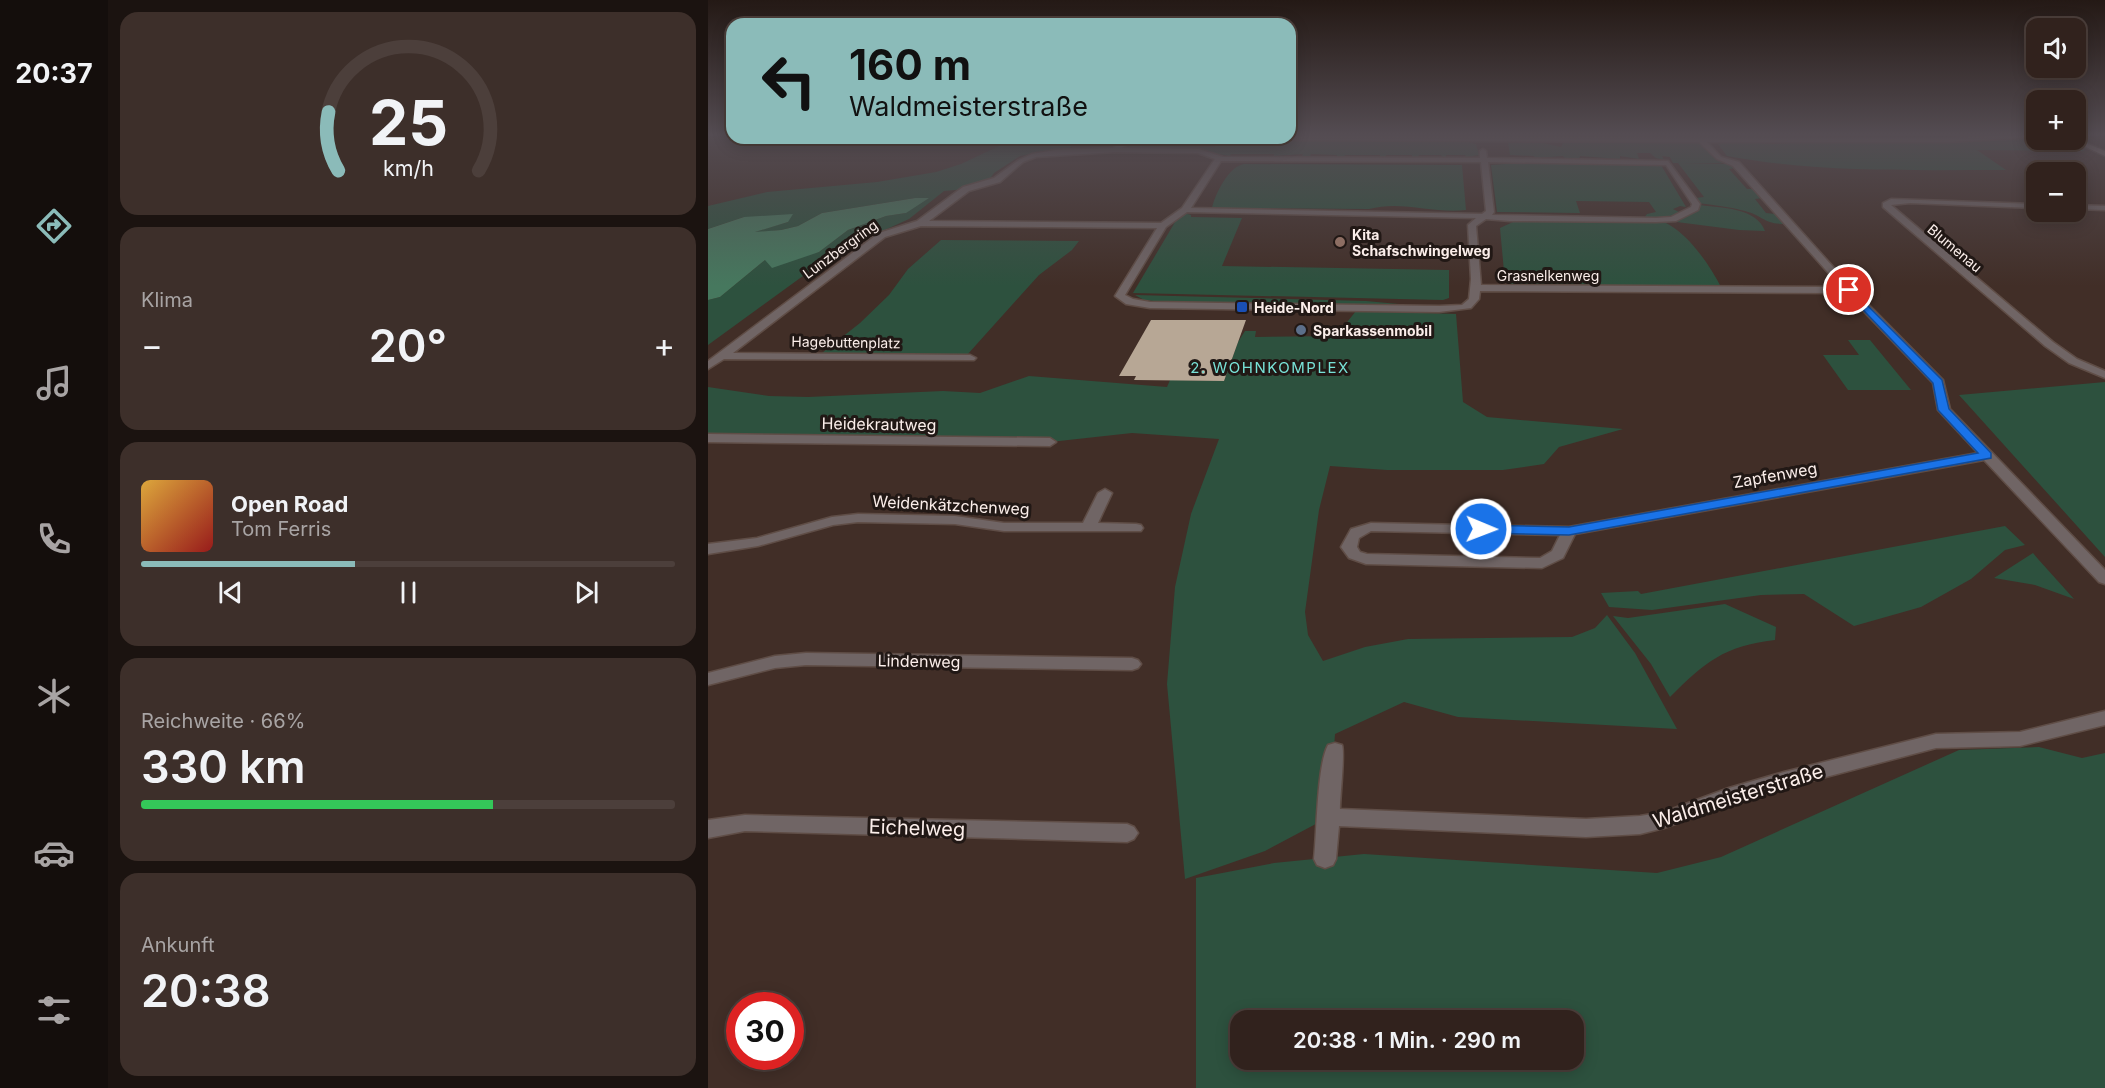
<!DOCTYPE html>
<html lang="de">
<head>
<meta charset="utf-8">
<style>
	body { margin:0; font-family:Inter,sans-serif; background:#3d2f2a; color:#f1f3f6; height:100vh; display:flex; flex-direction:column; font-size:22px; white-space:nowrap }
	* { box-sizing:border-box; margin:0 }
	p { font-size:20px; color:#a8a4a4 }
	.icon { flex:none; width:33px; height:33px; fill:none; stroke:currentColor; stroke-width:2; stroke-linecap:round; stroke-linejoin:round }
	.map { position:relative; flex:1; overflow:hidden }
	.side { display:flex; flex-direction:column; gap:12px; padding:12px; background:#1b1310; width:600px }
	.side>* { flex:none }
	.hud { position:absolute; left:18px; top:18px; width:570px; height:126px; border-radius:18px; box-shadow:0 3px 15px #0003,0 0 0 2px #4c3f3b; background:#8bbbb9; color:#111; overflow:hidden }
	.tools { position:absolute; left:1318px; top:18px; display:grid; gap:12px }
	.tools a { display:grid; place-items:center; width:60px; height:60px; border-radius:12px; background:#31221d; box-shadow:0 3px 15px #0003,0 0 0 2px #4c3f3b; font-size:30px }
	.speed { position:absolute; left:18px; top:992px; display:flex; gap:12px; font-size:30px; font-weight:700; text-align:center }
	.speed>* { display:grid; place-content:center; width:78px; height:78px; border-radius:50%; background:#31221d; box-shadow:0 3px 15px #0003,0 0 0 2px #4c3f3b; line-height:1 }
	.speed .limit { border:9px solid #d22; background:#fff; color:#111 }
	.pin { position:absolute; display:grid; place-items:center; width:51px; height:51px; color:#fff; margin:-26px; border:3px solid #fff; border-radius:50%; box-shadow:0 2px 6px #0007 }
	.me { position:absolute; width:66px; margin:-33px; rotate:91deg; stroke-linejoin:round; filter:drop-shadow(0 0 4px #0008) }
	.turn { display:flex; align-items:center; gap:21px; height:126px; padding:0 24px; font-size:27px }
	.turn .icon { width:78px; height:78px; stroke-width:2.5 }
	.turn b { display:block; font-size:42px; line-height:51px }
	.big { font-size:45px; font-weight:600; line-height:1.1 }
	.side .card { flex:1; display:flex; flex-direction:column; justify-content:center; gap:9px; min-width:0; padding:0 21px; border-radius:18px; background:#3d2f2a }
	.side .dial { align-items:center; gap:0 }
	.dial svg { height:156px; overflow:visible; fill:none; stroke:#4c3f3b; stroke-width:7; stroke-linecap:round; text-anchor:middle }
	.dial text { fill:#f1f3f6; stroke:none }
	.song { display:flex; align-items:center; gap:18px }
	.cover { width:72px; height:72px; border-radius:9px; background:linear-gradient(135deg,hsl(40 70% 55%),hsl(0 70% 35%)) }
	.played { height:6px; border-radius:3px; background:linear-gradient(90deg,#8bbbb9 40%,#4c3f3b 40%) }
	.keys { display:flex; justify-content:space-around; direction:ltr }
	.heat { display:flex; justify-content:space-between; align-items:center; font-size:33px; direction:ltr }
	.charge { height:9px; border-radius:4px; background:linear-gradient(90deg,#34c759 66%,#4c3f3b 0) }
	.trip { position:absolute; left:522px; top:1010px; width:354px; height:60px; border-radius:18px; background:#31221d; box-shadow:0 3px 15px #0003,0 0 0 2px #4c3f3b; font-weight:600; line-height:60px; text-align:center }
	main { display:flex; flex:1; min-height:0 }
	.tabs { display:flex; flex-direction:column; width:108px; justify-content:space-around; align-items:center; background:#140e0c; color:#a8a4a4 }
	.tabs .icon { width:42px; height:42px }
	.tabs .current { color:#8bbbb9 }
	.tabs b { font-size:27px; color:#f1f3f6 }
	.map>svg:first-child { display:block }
	.green { fill:#2d513e; fill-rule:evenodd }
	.forest { fill:#46785e }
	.building { fill:#b7a795 }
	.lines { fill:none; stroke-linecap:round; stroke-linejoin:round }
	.street-casing { stroke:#5f4d46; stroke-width:3 }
	.secondary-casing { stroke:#5f4d46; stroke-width:3 }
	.street { fill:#706565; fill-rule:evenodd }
	.secondary { fill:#928181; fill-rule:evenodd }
	.route { fill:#1a73e8; stroke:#114b97; stroke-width:1.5 }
	.education-dot { fill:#8d6e63; stroke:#211815; stroke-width:2 }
	.transit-dot { fill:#1a4fb4; stroke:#211815; stroke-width:2 }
	.service-dot { fill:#5c6f8a; stroke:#211815; stroke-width:2 }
	.labels { text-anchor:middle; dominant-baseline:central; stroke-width:6; stroke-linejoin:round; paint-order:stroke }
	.far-poi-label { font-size:14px; font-weight:bold; fill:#fbeeea; stroke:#211815; text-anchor:start }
	.far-street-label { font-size:14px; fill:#fbeeea; stroke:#211815 }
	.far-neighbourhood-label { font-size:15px; letter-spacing:1.5px; fill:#78e2d7; stroke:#211815 }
	.street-label { font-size:16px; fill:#fbeeea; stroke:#211815 }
	.near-street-label { font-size:20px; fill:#fbeeea; stroke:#211815 }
</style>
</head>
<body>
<main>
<nav class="tabs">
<b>20:37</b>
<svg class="icon current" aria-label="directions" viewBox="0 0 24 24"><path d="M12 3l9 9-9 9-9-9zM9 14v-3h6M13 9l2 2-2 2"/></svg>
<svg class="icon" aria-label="music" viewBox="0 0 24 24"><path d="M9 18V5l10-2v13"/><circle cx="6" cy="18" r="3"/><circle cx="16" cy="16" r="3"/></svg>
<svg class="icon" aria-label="phone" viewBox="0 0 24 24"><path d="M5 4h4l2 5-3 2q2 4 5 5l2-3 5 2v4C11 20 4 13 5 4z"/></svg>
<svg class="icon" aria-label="climate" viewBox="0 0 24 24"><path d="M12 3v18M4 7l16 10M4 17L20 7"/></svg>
<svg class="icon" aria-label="car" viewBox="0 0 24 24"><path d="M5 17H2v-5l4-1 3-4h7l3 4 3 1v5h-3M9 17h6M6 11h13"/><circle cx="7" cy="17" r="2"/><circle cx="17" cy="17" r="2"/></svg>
<svg class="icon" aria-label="filters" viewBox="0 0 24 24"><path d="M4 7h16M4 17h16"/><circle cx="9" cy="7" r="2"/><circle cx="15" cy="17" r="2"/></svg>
</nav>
<section class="side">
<div class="card dial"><svg viewBox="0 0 100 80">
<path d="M14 69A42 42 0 1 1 86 69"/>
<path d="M14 69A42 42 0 0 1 9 39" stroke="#8bbbb9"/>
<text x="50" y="56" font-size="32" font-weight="700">25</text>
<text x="50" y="72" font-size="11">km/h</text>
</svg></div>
<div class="card"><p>Klima</p>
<div class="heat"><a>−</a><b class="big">20°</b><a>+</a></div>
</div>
<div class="card">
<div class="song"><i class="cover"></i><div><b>Open Road</b><p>Tom Ferris</p></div></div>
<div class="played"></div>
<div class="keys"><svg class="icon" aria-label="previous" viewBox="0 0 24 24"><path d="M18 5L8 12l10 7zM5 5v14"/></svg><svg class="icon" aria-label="pause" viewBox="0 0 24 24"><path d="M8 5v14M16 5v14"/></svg><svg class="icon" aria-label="next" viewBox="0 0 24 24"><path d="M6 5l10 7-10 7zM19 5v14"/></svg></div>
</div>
<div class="card"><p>Reichweite · 66%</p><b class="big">330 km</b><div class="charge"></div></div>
<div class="card"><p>Ankunft</p><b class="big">20:38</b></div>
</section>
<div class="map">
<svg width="1397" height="1088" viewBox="0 0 1397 1088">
	<rect width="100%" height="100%" fill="#412e27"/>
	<path class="green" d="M582,134H1077L1081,137H582Z
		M1326,137L1354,140L1377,151L1269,150L1298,170C1206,170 1110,173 1019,156L1010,144L1022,142L1064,144Z
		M308,138H381L370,139L361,149L337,151L312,156L286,173L281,180L258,189L236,191L201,219L128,252L0,345V300L12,297L57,260L111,252L140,230L178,216L198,213L207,198L114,213L90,226L73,230L43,233L80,222L36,217L0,229V206L59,192L169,182L228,172L253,164Z
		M433,138L761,142L768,144L771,155L758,157L757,155H738V158L734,157L733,155H711L710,157H704V155H678V157H672V155H637L636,157H629V155L603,154L602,157L594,156L595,154L566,156V154H523L522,156L488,150L425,149L420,146L507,147L512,141L430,140Z
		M863,141L991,143L1009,159L1021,163H973L1024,164L1027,168L1021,169L1039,189H1046L1054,198L1047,199L1058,213L1067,214L1077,224C1055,224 1056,216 1037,211C1022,207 1005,205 990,203L988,198L996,197L970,163H965L962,157L954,156L956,160L948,158L942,153H929L931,159L912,156V159L872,156L871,159L857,158L855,156L827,158L826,156L802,155L800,143H835L853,147L855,143Z
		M811,163L953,165L978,207L972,206L965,209L973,213C960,217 950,219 936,218L939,214L948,212L941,202L868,201L872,213L789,212L783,165Z
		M536,164L754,165L758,210C725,214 694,200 661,209L504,208C507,194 521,166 536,164Z
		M991,205C1013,208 1048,207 1057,231L1031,230L961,221L981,215L990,208Z
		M476,213L483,215V217L534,218L514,266L741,270V298L735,300L425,293L470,217Z
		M821,221L956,222C980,233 1001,264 1013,287L803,285L797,282L792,228L805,222Z
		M233,240L371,241L364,250L331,275L259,355L114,353L152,323L181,295L200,269Z
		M427,295L658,301L701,305L455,302L436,300Z
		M648,311L748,314L755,402L779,417L915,429L851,447L836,464L795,470H679L622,466L611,510L597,612L600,635L615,661L657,647L700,639L864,637L887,628L899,615L927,653L969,729L750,717L696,702L627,734L621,817L557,851L477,879L459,684L467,587L483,514L511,439L424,433L342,442L0,438V387L61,396L100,397L235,391L272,393L321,376L459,387L462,380L516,381L530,342L537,331H548L547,337L628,336Z
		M1140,340H1162L1203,390H1140L1115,355H1151Z
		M1397,382V557L1251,395Z
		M1297,526L1317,545L1297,550L1263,579L1213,607L1146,626L1096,594L1053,595L944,610L901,607L893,593L930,591L933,594Z
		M1325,553L1330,559L1366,599L1327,585L1286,578Z
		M1017,604L1068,627L1067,640C1016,646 997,662 962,697L943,664L905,616L920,618Z
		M1331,747L1374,758L1397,753V1088H488V878L566,863L656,854L949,873L1013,857L1251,750ZM532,1020H866V1059H532Z"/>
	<path class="forest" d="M207,198H221L198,213L178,216L140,230L111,252L64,268L57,260L12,297L0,300V229L36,217L85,214L80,222L47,232L73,230L90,226L114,213Z"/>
	<path class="building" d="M443,320H538L516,381L426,380L428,376H411Z"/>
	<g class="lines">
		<defs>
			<path id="street" d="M1329,134V137L1239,142H999L1013,157L1031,162L1144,288L1235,380L1242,409L1397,570V584L1391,582L1276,460L867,534L855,558L834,568L658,564L641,558L633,547L643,529L663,523L861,527L1270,453L1230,410L1225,383L1138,293L772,291L771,299L763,308L731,312L442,308L418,304L407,296L449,228L213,226L177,237L25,353L262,355L268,358L266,360L16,359L0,369V361L171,233L209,221L255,187L286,178L311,160L324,154L347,150L405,148L420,138H427L414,148L491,149L515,157L772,158V151L775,149L778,151L779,158L960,161L992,204L990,210L968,221L948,222L802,221L778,219L768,226L773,285L1133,287L1025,166L1009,159L991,142L582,140L579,138L582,136L1239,138ZM407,152L490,153L507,159L474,208L453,223L221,221L261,191L292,182L315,162L328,157ZM513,161L773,162L778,211L774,214L483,208ZM780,162L958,165L984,204L983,207L963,217L948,218L784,215L786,212ZM479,212L768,218L760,225L763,279L761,299L754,305L731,306L442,302L425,299L417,295L458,227ZM663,531L852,535L844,551L832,558L659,554L652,552L649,547L651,538Z
				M1183,199L1329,204V208L1202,203L1183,205L1345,342L1369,359L1397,371V378L1361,363L1337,346L1175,207V203Z
				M1368,205L1397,206V210L1368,209Z
				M0,434L342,438L348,442L342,446L0,442Z
				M397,489L404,493L390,523L428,524L433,525L435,528L433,531H296L247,524L150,522L125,525L50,546L0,554V544L49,538L124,517L150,514L247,516L296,523H375L390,493Z
				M98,653L424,658L430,660L433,664L430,668L424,670L98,665L67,668L0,685V673L67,656Z
				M1397,711V725L1312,746L1228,748L1076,788L1027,802L956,828L932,834L878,837L631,826L628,859L625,865L617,868L609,865L606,859C609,832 609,765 620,745L627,743L634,745C637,752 632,797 632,809L878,819L932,816L956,812L1021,788L1076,772L1228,734L1312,732Z
				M37,815L419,824L426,827L430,833L426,839L419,842L37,831L0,838V820Z"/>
			<path id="secondary" d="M1368,139L1397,151V156L1363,140Z"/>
		</defs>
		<use href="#street" class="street-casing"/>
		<use href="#secondary" class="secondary-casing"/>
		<use href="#street" class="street"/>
		<use href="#secondary" class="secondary"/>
	</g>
	<linearGradient id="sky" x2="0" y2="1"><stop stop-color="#241915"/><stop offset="0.47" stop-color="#544c52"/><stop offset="1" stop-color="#544c52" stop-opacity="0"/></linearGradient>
	<rect width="1397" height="286" fill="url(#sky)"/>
	<path class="route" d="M1141,287L1234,380L1241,409L1283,453V458L861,535L773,533L766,529L773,525L861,527L1270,453L1230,410L1225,383L1138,292L1137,290Z"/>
	<circle class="education-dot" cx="632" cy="242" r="6"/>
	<rect class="transit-dot" x="528" y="301" width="12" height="12" rx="3"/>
	<circle class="service-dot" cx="593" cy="330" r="6"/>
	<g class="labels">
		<g class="far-poi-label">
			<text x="644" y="234">Kita<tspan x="644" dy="16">Schafschwingelweg</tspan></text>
			<text x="546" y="307">Heide-Nord</text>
			<text x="605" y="330">Sparkassenmobil</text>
		</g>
		<g class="far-street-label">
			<text transform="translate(1247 248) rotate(40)">Blumenau</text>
			<text transform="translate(132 249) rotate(-36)">Lunzbergring</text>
			<text x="840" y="275">Grasnelkenweg</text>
			<text transform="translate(138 342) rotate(1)">Hagebuttenplatz</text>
		</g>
		<g class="far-neighbourhood-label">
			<text x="562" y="367">2. WOHNKOMPLEX</text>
		</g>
		<g class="street-label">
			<text transform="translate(171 424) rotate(1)">Heidekrautweg</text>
			<text transform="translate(1067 475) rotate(-10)">Zapfenweg</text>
			<text transform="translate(243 505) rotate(3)">Weidenkätzchenweg</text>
			<text transform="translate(211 661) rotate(1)">Lindenweg</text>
		</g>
		<g class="near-street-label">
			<text transform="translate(1030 796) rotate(-17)">Waldmeisterstraße</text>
			<text transform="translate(209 828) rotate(2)">Eichelweg</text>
		</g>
	</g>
</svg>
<div class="tools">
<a><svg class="icon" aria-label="sound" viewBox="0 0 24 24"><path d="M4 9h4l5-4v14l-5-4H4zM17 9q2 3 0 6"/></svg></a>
<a>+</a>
<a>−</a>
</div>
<div class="speed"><div class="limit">30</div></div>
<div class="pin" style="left:1141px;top:290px;background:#d93025"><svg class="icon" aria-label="arrive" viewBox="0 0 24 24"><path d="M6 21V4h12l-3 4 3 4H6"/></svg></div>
<svg class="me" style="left:773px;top:529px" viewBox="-20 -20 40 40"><circle r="17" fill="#1a73e8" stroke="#fff" stroke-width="3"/><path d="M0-11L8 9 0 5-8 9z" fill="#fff"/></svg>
<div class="trip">20:38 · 1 Min. · 290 m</div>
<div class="hud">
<div class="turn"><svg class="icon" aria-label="left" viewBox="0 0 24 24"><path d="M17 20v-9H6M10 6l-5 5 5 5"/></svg><div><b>160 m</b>Waldmeisterstraße</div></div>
</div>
</div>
</main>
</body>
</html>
